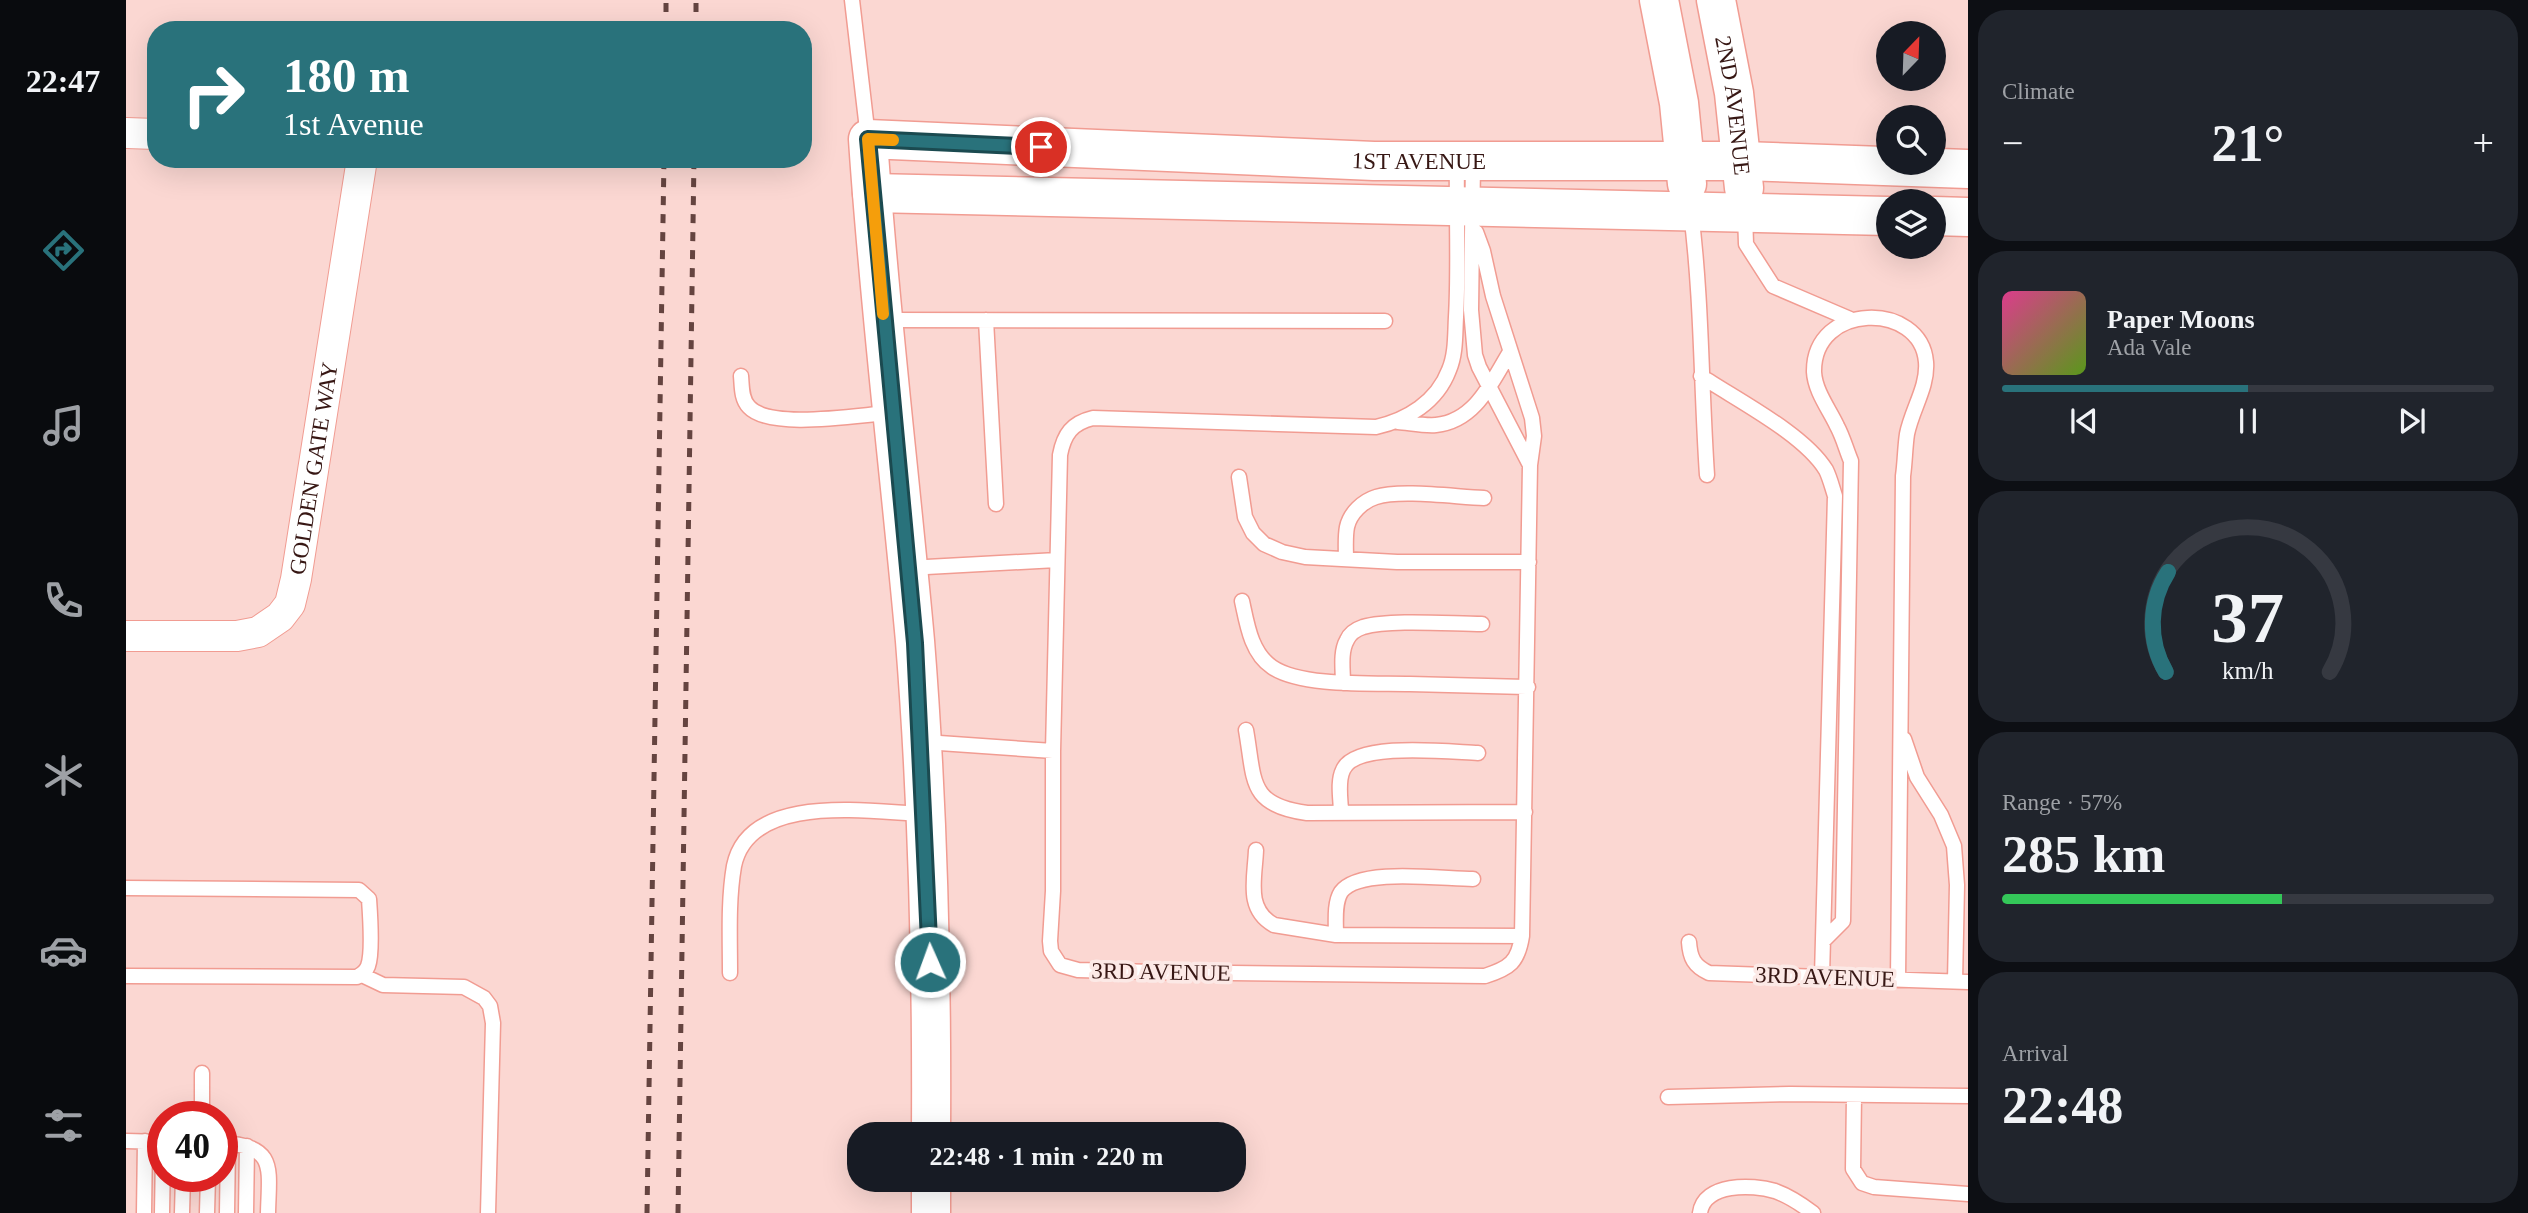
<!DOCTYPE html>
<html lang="en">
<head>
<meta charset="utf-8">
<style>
	body { margin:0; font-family:"Times New Roman",serif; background:#20242c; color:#f1f3f6; height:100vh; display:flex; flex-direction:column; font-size:26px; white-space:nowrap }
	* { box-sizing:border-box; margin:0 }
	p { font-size:23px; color:#9ea1a6 }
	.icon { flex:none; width:38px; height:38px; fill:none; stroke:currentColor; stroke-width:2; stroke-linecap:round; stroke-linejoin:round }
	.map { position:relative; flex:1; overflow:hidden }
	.details { display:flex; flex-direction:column; gap:10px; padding:10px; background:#0d0f14; width:560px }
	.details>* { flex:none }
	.banner { position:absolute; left:21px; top:21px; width:665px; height:147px; border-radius:28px; box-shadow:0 7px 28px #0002; background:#29727b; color:#fff; overflow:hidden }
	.needle { width:46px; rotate:23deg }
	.tools { position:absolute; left:1750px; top:21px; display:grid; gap:14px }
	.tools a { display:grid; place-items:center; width:70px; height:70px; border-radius:50%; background:#171b24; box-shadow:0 7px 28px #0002; font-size:35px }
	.speed { position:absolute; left:21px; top:1101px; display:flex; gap:14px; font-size:35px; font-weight:700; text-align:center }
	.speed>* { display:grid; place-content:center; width:91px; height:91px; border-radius:50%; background:#171b24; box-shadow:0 7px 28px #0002; line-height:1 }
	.speed .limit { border:10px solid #d22; background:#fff; color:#111 }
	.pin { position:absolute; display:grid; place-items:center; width:60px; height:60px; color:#fff; margin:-30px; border:4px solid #fff; border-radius:50%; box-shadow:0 2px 7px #0007 }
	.me { position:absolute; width:77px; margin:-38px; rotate:358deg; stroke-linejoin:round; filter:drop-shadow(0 0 5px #0008) }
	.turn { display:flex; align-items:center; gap:24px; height:147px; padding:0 21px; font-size:32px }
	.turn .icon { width:91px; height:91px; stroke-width:2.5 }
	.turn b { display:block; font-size:49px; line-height:60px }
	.big { font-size:52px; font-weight:700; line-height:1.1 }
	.details .widget { flex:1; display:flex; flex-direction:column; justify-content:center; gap:10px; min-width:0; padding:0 24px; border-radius:28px; background:#20242c }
	.details .dial { align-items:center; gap:0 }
	.dial svg { height:182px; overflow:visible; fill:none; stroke:#363941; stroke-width:7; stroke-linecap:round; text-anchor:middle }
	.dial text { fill:#f1f3f6; stroke:none }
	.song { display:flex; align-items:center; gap:21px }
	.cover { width:84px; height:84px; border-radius:10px; background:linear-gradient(135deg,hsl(330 70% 55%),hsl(90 70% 35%)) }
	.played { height:7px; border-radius:4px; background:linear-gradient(90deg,#29727b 50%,#363941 50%) }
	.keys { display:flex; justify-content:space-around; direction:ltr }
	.heat { display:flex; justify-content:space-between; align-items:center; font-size:38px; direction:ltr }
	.charge { height:10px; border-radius:5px; background:linear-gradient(90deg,#34c759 57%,#363941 0) }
	.trip { position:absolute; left:721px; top:1122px; width:399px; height:70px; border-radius:28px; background:#171b24; box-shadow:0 7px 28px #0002; font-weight:700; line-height:70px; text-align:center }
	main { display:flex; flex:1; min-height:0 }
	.tab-bar { display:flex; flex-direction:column; width:126px; justify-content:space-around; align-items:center; background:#090b0e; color:#9ea1a6 }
	.tab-bar .icon { width:49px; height:49px }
	.tab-bar .selected { color:#29727b }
	.tab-bar b { font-size:32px; color:#f1f3f6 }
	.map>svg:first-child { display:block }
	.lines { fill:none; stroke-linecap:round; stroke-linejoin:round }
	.lane-casing { stroke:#f19c92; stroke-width:17 }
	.street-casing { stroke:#f19c92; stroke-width:32 }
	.secondary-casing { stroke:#f19c92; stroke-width:41 }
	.lane { stroke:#fff; stroke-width:14 }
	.street { stroke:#fff; stroke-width:30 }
	.secondary { stroke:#fff; stroke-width:38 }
	.rail { stroke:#654440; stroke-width:5; stroke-dasharray:9 9; stroke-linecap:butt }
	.route-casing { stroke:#1b4a50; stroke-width:18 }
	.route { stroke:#29727b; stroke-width:12 }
	.slow { stroke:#f59e0b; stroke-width:12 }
	.labels { text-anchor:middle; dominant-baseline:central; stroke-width:7; stroke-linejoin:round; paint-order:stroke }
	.street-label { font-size:23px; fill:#371714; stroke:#fce9e6 }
</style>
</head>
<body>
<main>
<nav class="tab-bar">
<b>22:47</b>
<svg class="icon selected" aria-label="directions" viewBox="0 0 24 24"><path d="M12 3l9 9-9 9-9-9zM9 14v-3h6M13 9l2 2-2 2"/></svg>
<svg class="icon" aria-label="music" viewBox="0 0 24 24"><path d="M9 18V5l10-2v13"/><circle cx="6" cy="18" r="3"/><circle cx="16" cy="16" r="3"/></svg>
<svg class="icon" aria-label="phone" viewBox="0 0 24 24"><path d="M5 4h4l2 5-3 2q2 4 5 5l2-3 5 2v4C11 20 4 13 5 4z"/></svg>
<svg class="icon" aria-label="climate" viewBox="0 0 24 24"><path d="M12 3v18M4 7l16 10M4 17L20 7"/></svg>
<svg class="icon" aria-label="car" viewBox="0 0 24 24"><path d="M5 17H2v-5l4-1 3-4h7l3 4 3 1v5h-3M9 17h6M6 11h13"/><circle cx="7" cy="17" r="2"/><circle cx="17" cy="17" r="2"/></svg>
<svg class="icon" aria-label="filters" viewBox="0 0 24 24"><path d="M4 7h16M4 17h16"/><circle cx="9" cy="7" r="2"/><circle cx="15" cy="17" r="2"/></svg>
</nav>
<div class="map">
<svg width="1842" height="1213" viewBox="0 0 1842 1213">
	<rect width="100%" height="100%" fill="#fbd7d2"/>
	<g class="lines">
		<defs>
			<path id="lane" d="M726,0L742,138
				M1331,161C1330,213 1333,265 1330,317C1329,334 1330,354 1323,370C1311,402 1281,420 1250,427L967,418C946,423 938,434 934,455L927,751V891L924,941L925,951L934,965L952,970L1027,972L1359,976C1384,968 1392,962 1396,936L1404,465L1353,367L1349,355L1345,310L1347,163
				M1565,213C1576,300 1575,387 1581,475
				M1619,214L1620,244L1647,286L1724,319
				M1350,232L1357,251L1367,296L1406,418L1408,436L1404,465
				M759,320L1259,321
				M860,320L870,504
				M615,376C616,386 615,399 623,407C644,430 732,415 763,413
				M1575,376C1611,400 1678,434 1700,470C1704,478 1706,487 1709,496L1696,976
				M1272,422C1284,423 1298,426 1310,425C1350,421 1366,381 1384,352
				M1113,477L1119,517L1127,533L1138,544L1156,552L1179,557L1271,562H1403
				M1220,559C1220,549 1219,537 1221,527C1224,513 1237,501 1250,497C1274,489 1330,497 1358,498
				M782,568L931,560
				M1116,601C1121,624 1125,653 1146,667C1175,687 1248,683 1284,684C1323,685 1362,686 1402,687
				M1217,683C1217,670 1214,652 1221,640C1224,633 1231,629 1237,627C1265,619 1325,624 1356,624
				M1120,730C1129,781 1122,805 1181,813L1399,812
				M1778,739L1791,777L1815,815L1828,846L1831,885L1829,981
				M799,742L927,751
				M1215,813C1215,800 1211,782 1217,770C1229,741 1324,752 1352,753
				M1130,850C1129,878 1119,909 1148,925L1210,935L1396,936
				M0,888L233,890L243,899C244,913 247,953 242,966C240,972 236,974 231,977L0,976
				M1210,935C1210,922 1208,903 1215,892C1233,867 1317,879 1347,879
				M1697,941L1717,921L1725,461C1720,449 1717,437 1711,426C1703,409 1689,391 1688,372C1687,302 1795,301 1800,362C1802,387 1786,409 1781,434C1779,447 1779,462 1777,476L1772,980
				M1563,942C1564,958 1568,966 1583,973L1842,982
				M604,973C604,938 602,901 608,866C623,792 743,812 797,814
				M236,975L257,985L338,987L358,998L364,1006L367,1023L362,1213
				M1728,1096L1727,1169L1736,1183L1748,1187L1842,1194
				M1542,1097L1664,1094L1842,1096
				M76,1116V1073
				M0,1141L37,1142
				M96,1143C151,1146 143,1168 142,1213
				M18,1213L19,1141
				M36,1213L37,1154
				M56,1213L57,1176
				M81,1213L82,1176
				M101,1213L102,1143
				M120,1213L121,1146
				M1574,1213C1578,1183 1626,1184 1649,1191C1663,1196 1675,1204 1687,1213"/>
			<g id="street">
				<path d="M0,133L30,134"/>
				<path id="s1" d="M0,636H111L132,632L154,617L164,604L170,579L236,159"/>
			</g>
			<g id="secondary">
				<path d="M1533,0L1553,103L1561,184"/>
				<path id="s2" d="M1590,0L1608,93L1618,188"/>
				<path d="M746,193L1762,216"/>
				<path d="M1808,216L1842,217"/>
				<path id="s3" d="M805,1134C806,970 802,805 789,641C774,474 753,307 742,139L1248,161H1616L1842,169"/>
				<path d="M805,1213V1180"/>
			</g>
		</defs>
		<use href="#lane" class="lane-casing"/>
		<use href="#street" class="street-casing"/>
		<use href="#secondary" class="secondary-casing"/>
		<use href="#lane" class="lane"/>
		<use href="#street" class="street"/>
		<use href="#secondary" class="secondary"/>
		<path class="rail" d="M540,30V0
			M570,30V0
			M521,1213L538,159
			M552,1213L568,159"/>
	</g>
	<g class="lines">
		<defs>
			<path id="route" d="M804,962L789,643L742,139L915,147"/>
		</defs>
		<use href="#route" class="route-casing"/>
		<use href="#route" class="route"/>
		<path class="slow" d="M757,314L742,139L767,140"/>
	</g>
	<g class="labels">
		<g class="street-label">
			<text stroke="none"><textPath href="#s2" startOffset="107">2ND AVENUE</textPath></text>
			<text stroke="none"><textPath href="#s3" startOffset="1549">1ST AVENUE</textPath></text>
			<text stroke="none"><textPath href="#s1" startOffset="313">GOLDEN GATE WAY</textPath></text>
			<text transform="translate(1035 972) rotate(1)">3RD AVENUE</text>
			<text transform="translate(1699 977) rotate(2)">3RD AVENUE</text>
		</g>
	</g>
</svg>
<div class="tools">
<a><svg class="needle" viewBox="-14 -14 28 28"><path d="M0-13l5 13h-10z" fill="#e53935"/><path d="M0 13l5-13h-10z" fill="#9ea1a6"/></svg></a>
<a><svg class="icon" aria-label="search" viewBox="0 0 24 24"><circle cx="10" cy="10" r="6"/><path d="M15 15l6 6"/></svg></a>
<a><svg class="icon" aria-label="layers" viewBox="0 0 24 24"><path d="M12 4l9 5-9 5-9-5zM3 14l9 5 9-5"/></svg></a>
</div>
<div class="speed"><div class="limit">40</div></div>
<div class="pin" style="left:915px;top:147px;background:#d93025"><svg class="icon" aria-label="arrive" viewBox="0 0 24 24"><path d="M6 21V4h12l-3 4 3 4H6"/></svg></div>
<svg class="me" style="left:804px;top:962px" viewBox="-20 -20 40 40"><circle r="17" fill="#29727b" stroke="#fff" stroke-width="3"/><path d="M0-11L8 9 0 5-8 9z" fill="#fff"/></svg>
<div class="trip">22:48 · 1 min · 220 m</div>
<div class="banner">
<div class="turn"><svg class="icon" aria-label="right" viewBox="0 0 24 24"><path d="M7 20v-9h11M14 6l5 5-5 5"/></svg><div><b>180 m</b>1st Avenue</div></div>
</div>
</div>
<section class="details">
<div class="widget"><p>Climate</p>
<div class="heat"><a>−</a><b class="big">21°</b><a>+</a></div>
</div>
<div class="widget">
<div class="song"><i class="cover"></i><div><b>Paper Moons</b><p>Ada Vale</p></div></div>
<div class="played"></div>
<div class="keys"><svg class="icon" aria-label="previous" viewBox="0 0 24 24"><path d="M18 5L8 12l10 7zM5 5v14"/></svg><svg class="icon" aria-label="pause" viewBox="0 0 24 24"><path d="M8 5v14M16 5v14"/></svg><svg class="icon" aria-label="next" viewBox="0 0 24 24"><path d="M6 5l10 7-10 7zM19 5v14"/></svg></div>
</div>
<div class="widget dial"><svg viewBox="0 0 100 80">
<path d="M14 69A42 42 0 1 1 86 69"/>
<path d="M14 69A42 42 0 0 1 15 25" stroke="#29727b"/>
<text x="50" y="56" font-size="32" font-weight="700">37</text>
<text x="50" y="72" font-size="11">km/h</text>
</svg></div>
<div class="widget"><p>Range · 57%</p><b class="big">285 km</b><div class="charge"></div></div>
<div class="widget"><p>Arrival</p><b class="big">22:48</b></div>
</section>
</main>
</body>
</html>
